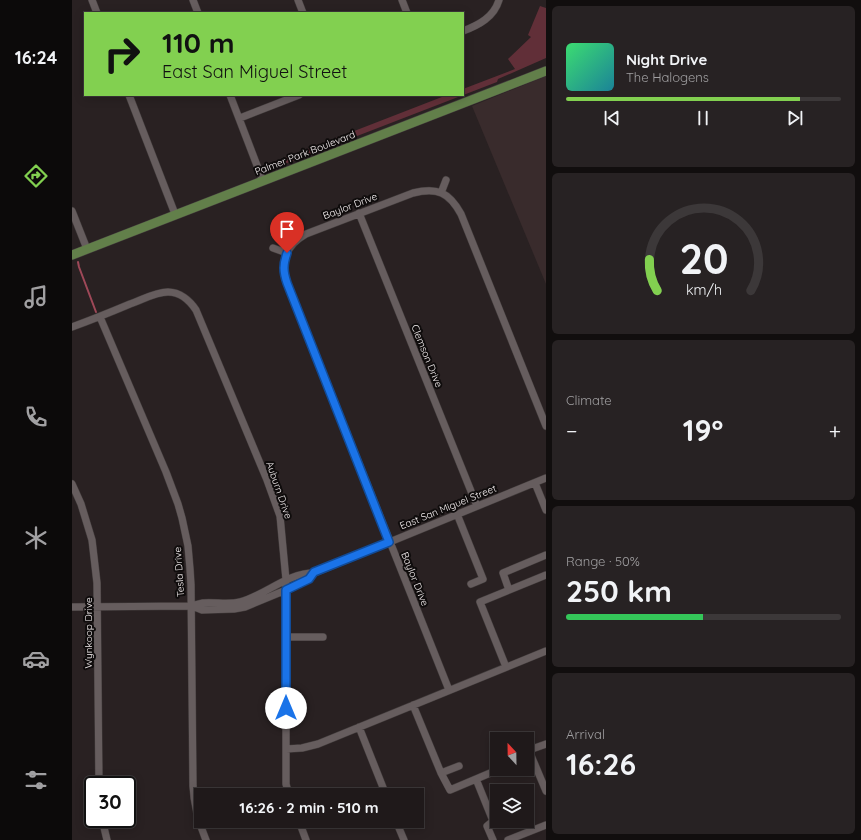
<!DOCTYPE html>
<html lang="en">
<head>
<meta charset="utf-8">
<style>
	body { margin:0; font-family:Quicksand,sans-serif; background:#272223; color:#f1f3f6; height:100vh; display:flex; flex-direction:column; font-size:15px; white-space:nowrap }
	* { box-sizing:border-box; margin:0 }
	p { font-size:13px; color:#a1a0a2 }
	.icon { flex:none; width:22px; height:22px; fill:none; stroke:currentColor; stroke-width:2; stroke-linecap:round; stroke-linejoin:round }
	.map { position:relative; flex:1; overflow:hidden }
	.side { display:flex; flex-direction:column; gap:6px; padding:6px; background:#110e0e; width:315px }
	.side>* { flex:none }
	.hud { position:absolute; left:12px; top:12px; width:380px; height:84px; border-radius:0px; box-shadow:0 2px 10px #0003,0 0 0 1px #3c3839; background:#82d050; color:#111; overflow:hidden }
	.needle { width:26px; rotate:338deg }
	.buttons { position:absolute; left:418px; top:732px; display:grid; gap:8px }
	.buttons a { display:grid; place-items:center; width:44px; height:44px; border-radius:0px; background:#1f191a; box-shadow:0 2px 10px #0003,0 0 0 1px #3c3839; font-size:20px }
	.speed { position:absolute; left:12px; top:776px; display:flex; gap:8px; font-size:20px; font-weight:700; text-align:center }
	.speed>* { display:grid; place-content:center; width:52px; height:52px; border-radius:50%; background:#1f191a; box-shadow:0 2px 10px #0003,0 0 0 1px #3c3839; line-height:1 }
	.speed .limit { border:2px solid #111; border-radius:6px; background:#fff; color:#111 }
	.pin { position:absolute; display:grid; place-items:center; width:34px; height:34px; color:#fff; margin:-41px -17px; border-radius:50% 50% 50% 0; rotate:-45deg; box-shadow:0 0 4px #0007 }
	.pin .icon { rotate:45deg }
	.me { position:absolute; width:44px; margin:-22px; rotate:0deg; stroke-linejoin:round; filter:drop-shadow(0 0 3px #0008) }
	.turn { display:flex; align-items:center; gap:14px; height:84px; padding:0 12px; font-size:18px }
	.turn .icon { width:52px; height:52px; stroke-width:2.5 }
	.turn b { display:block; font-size:28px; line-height:34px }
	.big { font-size:30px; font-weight:700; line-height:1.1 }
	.side .widget { flex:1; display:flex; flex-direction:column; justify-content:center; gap:6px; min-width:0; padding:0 14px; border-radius:6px; background:#272223 }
	.side .dial { align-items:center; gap:0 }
	.dial svg { height:104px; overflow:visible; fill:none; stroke:#3c3839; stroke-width:7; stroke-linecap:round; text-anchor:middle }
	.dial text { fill:#f1f3f6; stroke:none }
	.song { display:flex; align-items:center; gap:12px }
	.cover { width:48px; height:48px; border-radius:6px; background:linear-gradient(135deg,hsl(140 70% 55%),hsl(190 70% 35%)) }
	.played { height:4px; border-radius:2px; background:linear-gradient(90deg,#82d050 85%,#3c3839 85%) }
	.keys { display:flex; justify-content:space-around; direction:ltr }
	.heat { display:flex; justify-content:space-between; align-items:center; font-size:22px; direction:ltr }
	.charge { height:6px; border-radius:3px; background:linear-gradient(90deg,#34c759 50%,#3c3839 0) }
	.trip { position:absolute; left:122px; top:788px; width:230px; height:40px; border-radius:0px; background:#1f191a; box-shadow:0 2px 10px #0003,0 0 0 1px #3c3839; font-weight:700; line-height:40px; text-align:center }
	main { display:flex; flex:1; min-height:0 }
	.tab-bar { display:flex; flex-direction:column; width:72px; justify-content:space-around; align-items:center; background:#0c0a0a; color:#a1a0a2 }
	.tab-bar .icon { width:28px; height:28px }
	.tab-bar .on { color:#82d050 }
	.tab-bar b { font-size:18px; color:#f1f3f6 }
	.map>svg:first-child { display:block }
	.built { fill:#392b2c }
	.green { fill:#612f38 }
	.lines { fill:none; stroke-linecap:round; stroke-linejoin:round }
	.stream { stroke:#9e4858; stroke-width:2 }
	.minor-casing { stroke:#433d3d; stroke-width:8 }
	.major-casing { stroke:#433d3d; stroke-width:10 }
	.minor { stroke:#665d5e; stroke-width:7 }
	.major { stroke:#627f4a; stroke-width:9 }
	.route-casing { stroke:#114b97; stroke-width:10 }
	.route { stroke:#1a73e8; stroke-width:7 }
	.labels { text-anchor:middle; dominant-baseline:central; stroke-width:4; stroke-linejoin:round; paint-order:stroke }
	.street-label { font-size:10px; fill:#f4eeef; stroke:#0f0c0c }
</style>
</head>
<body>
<main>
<nav class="tab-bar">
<b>16:24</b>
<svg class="icon on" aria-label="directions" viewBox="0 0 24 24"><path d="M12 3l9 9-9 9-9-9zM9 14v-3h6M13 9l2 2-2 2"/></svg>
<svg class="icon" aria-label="music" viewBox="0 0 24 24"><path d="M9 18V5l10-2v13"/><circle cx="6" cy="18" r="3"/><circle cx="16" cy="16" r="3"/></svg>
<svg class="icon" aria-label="phone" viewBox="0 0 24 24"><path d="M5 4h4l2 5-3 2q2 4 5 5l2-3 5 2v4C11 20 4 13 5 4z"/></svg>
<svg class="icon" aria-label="climate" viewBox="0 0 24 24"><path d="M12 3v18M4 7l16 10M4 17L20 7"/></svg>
<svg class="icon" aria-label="car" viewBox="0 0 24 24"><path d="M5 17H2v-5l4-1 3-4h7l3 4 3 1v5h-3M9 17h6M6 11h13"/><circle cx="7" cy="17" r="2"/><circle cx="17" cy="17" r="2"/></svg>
<svg class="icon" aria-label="filters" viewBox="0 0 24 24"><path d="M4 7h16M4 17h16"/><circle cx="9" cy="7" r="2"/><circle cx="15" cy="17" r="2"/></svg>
</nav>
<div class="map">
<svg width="474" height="840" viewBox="0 0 474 840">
	<rect width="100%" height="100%" fill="#292122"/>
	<path class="built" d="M474,76V284L400,106Z"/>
	<path class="green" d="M468,6L474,8V58L426,79L425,82L197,170L193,169L192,166L375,95H391V89L443,69L436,59L459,37L456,35Z"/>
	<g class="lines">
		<path class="stream" d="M6,262L7,267L24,312"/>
		<defs>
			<path id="minor" d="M20,0L25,13
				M121,0L126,13
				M226,0L231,13
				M330,0L335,13
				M391,31C407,25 422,17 427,0
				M57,95L103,214
				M158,95L191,181
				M168,118L227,95
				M369,193L374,180
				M0,211L15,249
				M287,213L405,506
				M201,248L215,253
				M28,317L94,472L106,504L110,518L116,546L118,569L119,585L121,786C122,806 126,821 134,840
				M0,327C19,320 39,312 58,304C70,300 83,292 96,292C108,292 118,301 124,310L195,480L208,516L214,580V784L217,795
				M463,483L474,510
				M0,484L9,504L20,540L25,583L27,785
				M385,514L411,579L399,584
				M437,590L431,573L474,555
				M120,606L130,610L162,609L173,607L214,590L237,579L242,573
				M0,607L119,606C123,605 127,604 131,603C144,602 156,605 168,602C194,595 215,573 242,573L474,478
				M214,637H251
				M434,667L408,602L474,575
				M377,690L215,283C209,261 213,246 234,234L341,193C365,187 377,192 389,214L474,426
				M341,705L369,773L387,766
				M287,727L314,795
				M474,744L460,749L458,753L474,791
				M214,749L230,748L246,744L474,651
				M369,773L378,790L423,771
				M404,779L421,821L415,826L421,840
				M30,819L35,840
				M227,821L234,840
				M324,821L332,840
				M436,840L474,825"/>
			<path id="major" d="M0,255L474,71"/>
		</defs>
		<use href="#minor" class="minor-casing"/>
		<use href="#major" class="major-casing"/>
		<use href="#minor" class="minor"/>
		<use href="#major" class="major"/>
	</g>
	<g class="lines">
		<defs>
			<path id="route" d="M214,708V590L237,579L242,572L317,542L215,283C211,271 211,265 215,253"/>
		</defs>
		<use href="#route" class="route-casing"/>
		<use href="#route" class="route"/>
	</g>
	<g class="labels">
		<g class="street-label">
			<text transform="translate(233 153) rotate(-21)">Palmer Park Boulevard</text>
			<text transform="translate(278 206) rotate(-21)">Baylor Drive</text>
			<text transform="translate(355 356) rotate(68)">Clemson Drive</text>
			<text transform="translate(207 490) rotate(71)">Auburn Drive</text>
			<text transform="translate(376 507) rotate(-22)">East San Miguel Street</text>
			<text transform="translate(107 572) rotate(-94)">Tesla Drive</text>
			<text transform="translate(343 579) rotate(68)">Baylor Drive</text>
			<text transform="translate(16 633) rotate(-90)">Wynkoop Drive</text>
		</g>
	</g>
</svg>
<div class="buttons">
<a><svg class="needle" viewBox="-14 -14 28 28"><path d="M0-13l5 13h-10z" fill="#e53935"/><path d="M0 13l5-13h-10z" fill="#a1a0a2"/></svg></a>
<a><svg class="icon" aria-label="layers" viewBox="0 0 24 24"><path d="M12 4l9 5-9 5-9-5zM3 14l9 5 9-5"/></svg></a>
</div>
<div class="speed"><div class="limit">30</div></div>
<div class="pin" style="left:215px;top:253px;background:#d93025"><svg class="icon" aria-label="arrive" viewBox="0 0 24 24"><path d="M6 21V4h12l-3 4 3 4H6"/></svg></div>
<svg class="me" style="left:214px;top:708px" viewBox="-20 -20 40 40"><circle r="19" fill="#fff"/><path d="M0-13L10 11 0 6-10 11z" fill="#1a73e8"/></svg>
<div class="trip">16:26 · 2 min · 510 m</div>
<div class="hud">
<div class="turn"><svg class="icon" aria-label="right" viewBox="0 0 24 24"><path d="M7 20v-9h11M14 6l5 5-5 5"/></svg><div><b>110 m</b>East San Miguel Street</div></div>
</div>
</div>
<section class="side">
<div class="widget">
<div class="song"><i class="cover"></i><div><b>Night Drive</b><p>The Halogens</p></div></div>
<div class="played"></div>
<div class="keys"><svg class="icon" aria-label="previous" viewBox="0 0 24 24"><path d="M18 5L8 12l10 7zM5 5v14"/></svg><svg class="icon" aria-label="pause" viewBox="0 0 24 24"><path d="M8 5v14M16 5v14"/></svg><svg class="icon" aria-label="next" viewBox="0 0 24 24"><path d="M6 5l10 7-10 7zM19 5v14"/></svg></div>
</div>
<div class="widget dial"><svg viewBox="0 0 100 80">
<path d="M14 69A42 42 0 1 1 86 69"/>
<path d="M14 69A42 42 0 0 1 8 45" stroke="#82d050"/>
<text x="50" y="56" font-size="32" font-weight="700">20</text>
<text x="50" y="72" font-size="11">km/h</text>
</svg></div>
<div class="widget"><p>Climate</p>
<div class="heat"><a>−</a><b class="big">19°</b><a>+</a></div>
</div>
<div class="widget"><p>Range · 50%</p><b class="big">250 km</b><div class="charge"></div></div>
<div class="widget"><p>Arrival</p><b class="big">16:26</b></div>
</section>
</main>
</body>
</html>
